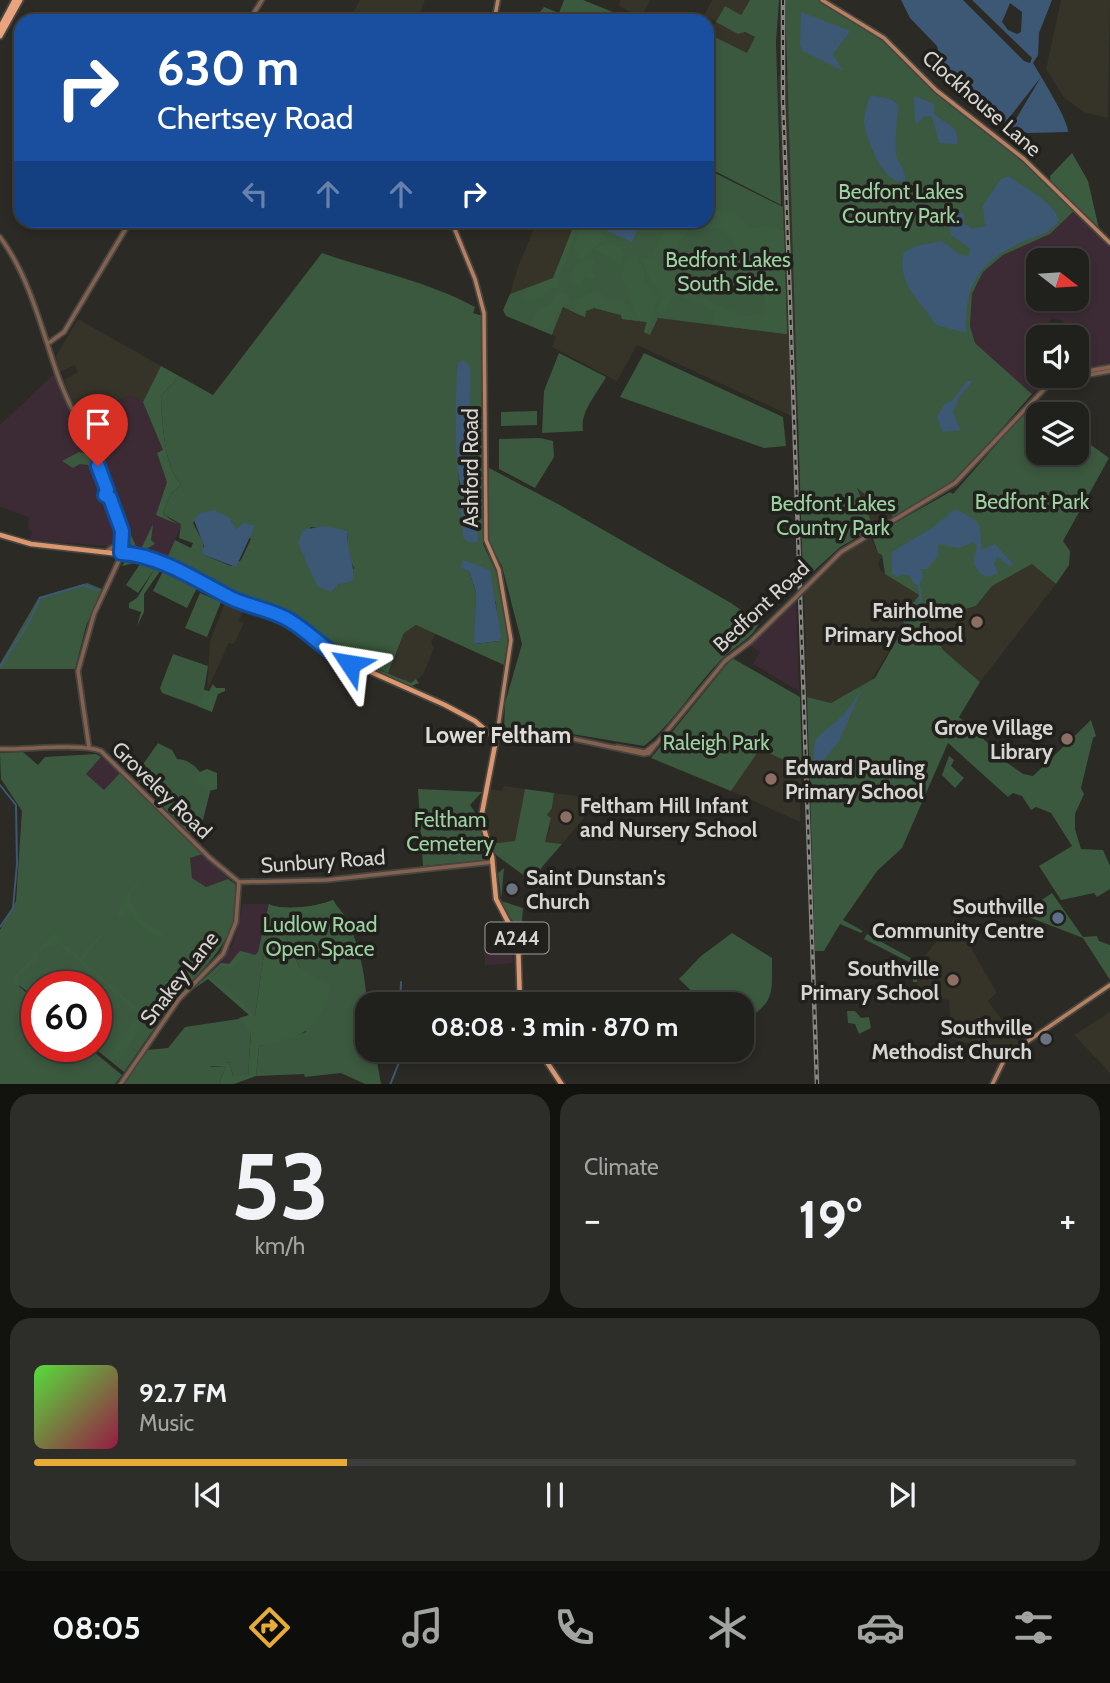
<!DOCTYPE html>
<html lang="en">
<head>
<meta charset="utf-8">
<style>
	body { margin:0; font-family:Cabin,sans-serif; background:#2d2d29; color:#f1f3f6; height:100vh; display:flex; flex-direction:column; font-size:26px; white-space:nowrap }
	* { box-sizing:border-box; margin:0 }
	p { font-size:23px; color:#a2a3a3 }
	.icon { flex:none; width:38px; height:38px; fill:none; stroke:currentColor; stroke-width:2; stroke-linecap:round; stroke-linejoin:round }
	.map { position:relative; height:1084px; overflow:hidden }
	.details { display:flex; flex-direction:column; gap:10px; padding:10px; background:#12120f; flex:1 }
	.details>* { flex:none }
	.guide { position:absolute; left:14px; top:14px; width:700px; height:214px; border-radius:21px; box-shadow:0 4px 10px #0003,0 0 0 2px #3d3e3b; background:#1a4fa0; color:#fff; overflow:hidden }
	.needle { width:46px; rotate:107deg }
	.controls { position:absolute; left:1026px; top:248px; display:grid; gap:14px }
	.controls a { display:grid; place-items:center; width:63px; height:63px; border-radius:14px; background:#20201c; box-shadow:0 4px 10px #0003,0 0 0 2px #3d3e3b; font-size:35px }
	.speed { position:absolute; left:21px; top:971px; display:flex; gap:14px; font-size:35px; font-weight:700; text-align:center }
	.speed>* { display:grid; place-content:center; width:91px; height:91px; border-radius:50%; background:#20201c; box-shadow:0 4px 10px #0003,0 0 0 2px #3d3e3b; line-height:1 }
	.speed .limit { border:10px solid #d22; background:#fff; color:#111 }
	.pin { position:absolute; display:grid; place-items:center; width:60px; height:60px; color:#fff; margin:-72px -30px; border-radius:50% 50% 50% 0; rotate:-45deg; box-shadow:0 0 7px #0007 }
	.pin .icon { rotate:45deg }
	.me { position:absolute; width:77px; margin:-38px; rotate:303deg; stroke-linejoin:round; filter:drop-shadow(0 0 5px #0008) }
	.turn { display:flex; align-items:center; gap:24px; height:147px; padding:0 28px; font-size:32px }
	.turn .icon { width:91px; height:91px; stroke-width:2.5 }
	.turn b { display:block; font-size:49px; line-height:60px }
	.lanes { display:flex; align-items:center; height:66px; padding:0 28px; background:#0003; justify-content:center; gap:35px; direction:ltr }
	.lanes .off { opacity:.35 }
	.big { font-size:52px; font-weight:700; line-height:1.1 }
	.details .tile { flex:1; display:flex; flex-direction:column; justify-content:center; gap:10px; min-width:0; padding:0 24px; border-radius:21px; background:#2d2d29 }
	.details .dial { align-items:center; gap:0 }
	.dial b { font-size:91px; line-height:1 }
	.song { display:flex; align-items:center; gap:21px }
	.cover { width:84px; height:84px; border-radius:10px; background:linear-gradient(135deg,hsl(110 70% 55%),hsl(340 70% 35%)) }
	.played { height:7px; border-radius:4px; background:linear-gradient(90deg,#e6ac36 30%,#3d3e3b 30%) }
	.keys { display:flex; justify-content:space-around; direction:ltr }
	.heat { display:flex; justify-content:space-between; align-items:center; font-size:38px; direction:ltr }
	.details .tiles { flex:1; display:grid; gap:10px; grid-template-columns:1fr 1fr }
	.tile:last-child { grid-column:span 2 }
	.trip { position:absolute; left:355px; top:992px; width:399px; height:70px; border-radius:21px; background:#20201c; box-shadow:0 4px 10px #0003,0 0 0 2px #3d3e3b; font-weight:700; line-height:70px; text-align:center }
	.dock { display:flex; height:112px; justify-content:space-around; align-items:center; background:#0d0d0b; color:#a2a3a3 }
	.dock .icon { width:49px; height:49px }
	.dock .selected { color:#e6ac36 }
	.dock b { font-size:32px; color:#f1f3f6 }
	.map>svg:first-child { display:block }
	.commercial { fill:#3c2b35; fill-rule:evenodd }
	.built { fill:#363328 }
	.green { fill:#3b593e; fill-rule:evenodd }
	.forest { fill:#3c5c40; fill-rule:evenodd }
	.water { fill:#3d5875; fill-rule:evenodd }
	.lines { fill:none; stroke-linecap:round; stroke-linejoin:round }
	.stream { stroke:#3d5875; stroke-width:2 }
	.tertiary-casing { stroke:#464541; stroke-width:7 }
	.secondary-casing { stroke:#464541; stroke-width:7 }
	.primary-casing { stroke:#464541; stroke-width:8 }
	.trunk-casing { stroke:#464541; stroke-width:9 }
	.tertiary { stroke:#83614e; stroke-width:3.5 }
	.secondary { stroke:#b68061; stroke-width:3.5 }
	.primary { stroke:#dd976f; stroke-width:4.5 }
	.trunk { stroke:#e9a47d; stroke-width:5 }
	.rail-casing { stroke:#878682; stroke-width:4.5 }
	.rail { stroke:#21201c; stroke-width:2; stroke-dasharray:5; stroke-linecap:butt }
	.tertiary-bridge-casing { stroke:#464541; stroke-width:7; stroke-linecap:butt }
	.tertiary-bridge { stroke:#83614e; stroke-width:3.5 }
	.route-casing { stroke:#114b97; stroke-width:18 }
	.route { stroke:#1a73e8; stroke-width:12 }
	.education-dot { fill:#8d6e63; stroke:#21201c; stroke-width:2.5 }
	.worship-dot { fill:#6b7280; stroke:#21201c; stroke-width:2.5 }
	.service-dot { fill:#5c6f8a; stroke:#21201c; stroke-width:2.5 }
	.labels { text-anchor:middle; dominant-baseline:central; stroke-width:7; stroke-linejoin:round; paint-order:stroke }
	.shield { fill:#21201c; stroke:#a09f9b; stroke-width:2 }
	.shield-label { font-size:19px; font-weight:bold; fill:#d6d5d2 }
	.street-label { font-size:21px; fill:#d6d5d2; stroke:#21201c }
	.park-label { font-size:21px; fill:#9bd2a1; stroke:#21201c }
	.poi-label { font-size:21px; font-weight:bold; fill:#d6d5d2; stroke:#21201c; text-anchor:end }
	.neighbourhood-label { font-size:23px; font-weight:bold; fill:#dfddd7; stroke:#21201c }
</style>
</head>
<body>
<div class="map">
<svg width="1110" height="1085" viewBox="0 0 1110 1085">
	<rect width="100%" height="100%" fill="#2b2a25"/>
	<path class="commercial" d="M1075,210L1110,242V365L1084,368L1078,365L1076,338H1066L1063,321L1052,318L1048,322L1047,331L1056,338H1038V376H1053L1032,394L975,343L970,326L972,294L983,272L1003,255L1050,234ZM1038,261H1076V299H1038Z
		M54,374L74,417L130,396L143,402L174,475L157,513L182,524L166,560L132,548L29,540L32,532L28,527L29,517L0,507V425Z
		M796,601L799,691L753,664L760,652L749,645Z
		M101,757L120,773L104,790L85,773Z
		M203,854L228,879L206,887L192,878L190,858Z
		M243,904H269L263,931L267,933L255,1016L208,976L233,944Z
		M508,931L512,938L513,963L485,965L484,947L496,944L497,933Z"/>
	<path class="built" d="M360,0H425L417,21H348Z
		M621,0H649L650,1L640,18L618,5Z
		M712,0H750L741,15V31L755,37L747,54L708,33L716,22L704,15Z
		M1061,0H1110L1108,118L1084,112L1064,98L1046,69Z
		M788,75L800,420L637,345L617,381L552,347L556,337L552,335L563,307L586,316V311L594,308L621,315L622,319L647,322L650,334L658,318L787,333L778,76Z
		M537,221H576L553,278L512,295L510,294L518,267Z
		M78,319L161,366L143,402L130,396L78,415L64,380L78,372L75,365L60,372L56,356Z
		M857,487L894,517L874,528Z
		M870,536L878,553L882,555L878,564L881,571L919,595L903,615L904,626L869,684L831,703L807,697L804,592L841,553Z
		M1032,564L1056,584L980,682L943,650L925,620L976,606L992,586Z
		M225,603L243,612L239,621L244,623L234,644L229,643L207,691L210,641Z
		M416,625L436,633L431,642L434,648L423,675L411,684L388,673L404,633Z
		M760,749L801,768L803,802H800V822L731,791Z
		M504,786L525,789L515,841L490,844L485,824L489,789L502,791Z
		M554,793L600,799L562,844L545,842L550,828L547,815L552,808Z
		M954,919L997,993L988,1001L1020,1044L1006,1054L952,1039L949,1000L918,997L917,966Z
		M1110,1012V1073L1074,1035Z"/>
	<path class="green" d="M564,0H583L613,12L609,21H532L544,7L559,13Z
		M750,0H779L776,42L781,205L707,167V131L714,117L707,113V67L711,58L707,56V42L713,36L747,53L755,37L745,32L738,34L716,22L725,6L741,15Z
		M785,0H819L883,39L930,87L1023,161L1075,210L1050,234L1003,255L983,272L972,294L970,326L975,343L1032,394L956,481L894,517L857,488L874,528L840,547L803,581Z
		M707,169L783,207L787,334L658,318L650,335L644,332L647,322L622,319L621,315L594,308L586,311L585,317L563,307L552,335L506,316L503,310L510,294L553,278L576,221L707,220Z
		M322,253C374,271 427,281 475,307L473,313L483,316V544L498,576L508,639L504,665L416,625L404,633L388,673L336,650L295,618L166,560L175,540L191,548L193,543L179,538L181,524L163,514L170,495L181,484C164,468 162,419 161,396L179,376L213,395ZM458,363L471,465L459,486L456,415ZM200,513L232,521L233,527L251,539L241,560L231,566L204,555L203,542L193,523ZM310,527L348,531L347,552L354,568L346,582L337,585ZM469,571L496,602L499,641L475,644L476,592Z
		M559,353L606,377C597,394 580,411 583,431L542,433L544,391Z
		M644,353L783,417L786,446L764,448L620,397Z
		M1040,408L1050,415H1038V453H1076V434L1109,458L1063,541L1070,551L1069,565L1056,584L1032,564L992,586L976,606L926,620L943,650L980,682L959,717L990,745L992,752L1023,774L1033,776L1091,720L1096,736L1093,738L1081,788L1084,794L1075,814V829L1081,849L1103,850L1110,866V889L1097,897L1094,893L1061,900L1039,866L1072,846L1051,813L1036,807L1031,810L1022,796L1013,793L1008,797L948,743L902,848L877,871L843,920L863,931L861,933L840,924L824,951H815L807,697L831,703L875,678L904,627L903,616L919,595L885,574L882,555L878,553L872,536L950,492L953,494L1026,411Z
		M537,411V425L501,426V412Z
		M540,438L553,441L554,457L535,488L499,469V439Z
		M79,452L88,454L100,481L93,478L88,465L80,464L73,468L62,461Z
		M489,468L558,504L731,603L759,623C752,639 736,645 724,657C695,685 676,721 644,746L554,731L504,730L505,703L522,644L502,566L489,543Z
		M142,561L154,570L138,593L126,585Z
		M163,571L197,588L187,608L153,591Z
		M87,583L102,589L86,626L75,669H0V664L39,597Z
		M200,593L221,602L207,637L185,628Z
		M231,598L281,616L331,654L377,678L326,656L284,624L232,604Z
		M173,654L208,666L204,690L198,706L162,693L160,688Z
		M732,658L800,697L802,765L801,768L760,749L731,791L651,758Z
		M158,743L172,750L177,759C195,760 202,775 211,788L203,820L190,834L134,777Z
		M23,752L38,765L45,757L96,754L101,757L86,774L104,790L120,773L203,854L190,858L192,878L206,887L228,879L235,884C245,929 212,959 186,988C163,1013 144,1044 124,1072L93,1047L96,1046V987H37V999L12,980L37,1002V1046L88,1047L122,1075L115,1084H0V930L16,901L22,811L1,779L0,753Z
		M949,756L954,760L951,766L964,778L955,788L942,775Z
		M418,789L482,792L470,805L478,817L488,857L486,860L423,866Z
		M525,789L554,793L552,808L547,815L551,818L545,842L562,844L542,867L534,883L496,855L490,844L515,841Z
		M504,868L501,901L523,908L521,935L502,904L498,873Z
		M1052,893L1083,937L1097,936L1099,941L1110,945V980L1083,938L1021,914Z
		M333,900C337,907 342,911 346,918C367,960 368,1004 368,1050H375L381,1084H365L341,1073L305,1077L304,1074L256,1076L259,1046L306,1032L300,968L285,934L267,933L255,1016L212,977L223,966H231L245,952L255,955L258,952L269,904C281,911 318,907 333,900Z
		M732,933L772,958C772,996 775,1001 742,1023V1004H705L679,979L701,956Z
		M867,934L918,962L917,982H913L911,963L864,939Z
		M847,1011H855L861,1018L869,1017L871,1028L859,1034L855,1024L848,1023Z
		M252,1017L248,1077L233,1076L229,1062L209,1067L226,1066L219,1084L123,1085L147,1050L168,1048L185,1027Z"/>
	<path class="forest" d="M1072,153L1088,181L1099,229L1051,183L1050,176Z
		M707,208L736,214L749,228L771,226L784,231L787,334L716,325L713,318L716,311L677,295L670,300L666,311L656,312L663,296L650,281L642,258L651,257L670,221L707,220ZM693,227L722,229L738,248L766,258L764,314L749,316L731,311L676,286C672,264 674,241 693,227Z
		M576,220L580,221L556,288L548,290L542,297L523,299L527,289L553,278Z
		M582,220L601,221L599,231L608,240C593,243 593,255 581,261L574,249Z
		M609,243L630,248L622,249L625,254L621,264L594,249Z
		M591,256L594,262L591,269L597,277L589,279L584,275L582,284L576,286L570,280L574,267Z
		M636,256L644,268V283L657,298L647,333L644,332L647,322L622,319L621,315L594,308L586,311L585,317L569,310L578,309L574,305L576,299L599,291L611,302H623L634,315L638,316L621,277L626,260Z
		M557,292L567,294L569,304L561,307L550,328C544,331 533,328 530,322L541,307L549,306Z
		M161,366L179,376L161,396C162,419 164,468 181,484L170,495L163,514L177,524L156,515L167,482L157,453L163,450L143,402Z
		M115,501L136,546L141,549L153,524L151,540L155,544L146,549L155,551L157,556L295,618L348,657L411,683L416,679L419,683L409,687L336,655L287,618L237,599L222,589L136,551L129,544Z
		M127,557H139L221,590L227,594L225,601L161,570L144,594V612L137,626L141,612L129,608V603L137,598L154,570L142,561L122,566Z
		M213,684L216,688H225V691L218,694L212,712L197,706L204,690L209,691Z
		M207,769L217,773V789L209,791L207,786L195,783L197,773Z
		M157,859L130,895C131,912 148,922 162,934L161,938C149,933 133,921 130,909L122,918L117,914L125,897Z
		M333,900L337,907C327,917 282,914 270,911L267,922L279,933L285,934L300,968L331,987C316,1035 306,1034 259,1046L256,1076L234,1084H219L226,1066H208L229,1062L233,1076H248L251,1033L239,1018L249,1015L208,979L192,990L221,963L229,964L240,951L245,952L243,958L230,969L223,966L212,977L230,992H236V996L255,1016L267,933L263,932L269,904C281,911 318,907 333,900Z
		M113,921L83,961L142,1012L146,1010L150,1014L118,1060L111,1054L139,1014L59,944L45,946L37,954L36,961L19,976V986L14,985L12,979L54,933L67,948L71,947L70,951L77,952L79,958Z"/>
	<path class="water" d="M901,0H963L1024,61L1030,63L1032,58L972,0H1052L1039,33L1038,55L1033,63C1040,75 1069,121 1068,132L1027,133L1008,125L1016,119L1041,77L1005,123L961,81L943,71L937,46L910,18ZM1010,3L1022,12L1021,32L1017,34L1008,30L1002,22Z
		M801,12L848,30L849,33L833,54L843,71L803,51L800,45Z
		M871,95L890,99L899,105C897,110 895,148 896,155C898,165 905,165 905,180L901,182C882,180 866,139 864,122C864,116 868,100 871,95Z
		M914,96L934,104V114C944,124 961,125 957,144L939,143L932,116H925L918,123L915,122Z
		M1009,176C1023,187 1054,202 1059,220C1050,235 1036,235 1022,242C978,262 964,286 966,333L936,325C922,302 895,282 904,252L916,246L942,241L960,255L968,256L971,249L951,235L949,221L961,212L964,214V223L972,229L986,226L982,207L1001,179Z
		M604,221V220L641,221L632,242L601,228Z
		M463,360L470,366L471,464L477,469L476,486L462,489C454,474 455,384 458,363Z
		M967,381H973L959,397L953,413L961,430L943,432L937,417L945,403L952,401Z
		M476,492L478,542H468L463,537L460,499Z
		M955,509C984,524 978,518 982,550L995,544L1013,564L1010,567L998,557L994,563L998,573L987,577L980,573L973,563L977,547L974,542L959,548L938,544L939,555L927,569H921L923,577L919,586L913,583L910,576L901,574L898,577L892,574V552L935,526Z
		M214,510L230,518L236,529L244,523L255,526L236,567L204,555L202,551L204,546L194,520L200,513Z
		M324,526L348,531C345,551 357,565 352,581L337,585L331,592L317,586L298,543L303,530Z
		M463,560L490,570L501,636L499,641L474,644L476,592L469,571L461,568Z
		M862,689L839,741L815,771C810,732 819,739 842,716C850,709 856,697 862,689Z"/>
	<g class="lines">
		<path class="stream" d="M899,636L921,600L919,586
			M0,667L29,622L40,598L84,585L99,591
			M0,785L16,805L17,864L13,908L0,927
			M400,1004L401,982
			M390,1085L404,1050"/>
		<defs>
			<path id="tertiary" d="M249,21L262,0
				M0,237C30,277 42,331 58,376C66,399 78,420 87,441
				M50,342L64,332L131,220
				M1076,368L1088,371L1110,367
				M84 446a5 5 0 1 1 10 0a5 5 0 1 1-10 0Z
				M92,450L107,490
				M104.5 494a4.5 4.5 0 1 1 9 0a4.5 4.5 0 1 1-9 0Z
				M107,551L122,541
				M807,586L841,552L955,483L1051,382L1110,371
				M497,735L569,738L644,754L649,753L657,743
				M89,747L78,671L94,614L120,558L122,531L110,498
				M617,747L645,752L657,743L725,661L750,642L793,600
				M0,749C23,750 84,743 101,751L210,858L239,882L326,880L493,862
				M120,1085L179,999L223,954L236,922L239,882"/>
			<path id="secondary" d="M822,0L884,38L936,90L1024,159L1110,243
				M494,21L498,0
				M451,220L475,279L484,313L486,540L499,570L511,640L497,735
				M992,1085L1006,1056L1110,985"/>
			<path id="primary" d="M122,531L128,548L133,554
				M0,535L31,544L147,557L204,582L231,598L281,616L335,656L445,705L475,721L490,734L497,735L481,818L492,857L496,899L518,941L520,1004
				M539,1050L562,1085"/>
			<path id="trunk" d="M0,28L15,0
				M0,36L20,0"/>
		</defs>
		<use href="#tertiary" class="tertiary-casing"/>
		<use href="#secondary" class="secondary-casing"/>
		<use href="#primary" class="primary-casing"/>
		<use href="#trunk" class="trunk-casing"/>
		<use href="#tertiary" class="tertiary"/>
		<use href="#secondary" class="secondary"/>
		<use href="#primary" class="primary"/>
		<use href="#trunk" class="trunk"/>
		<defs>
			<path id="rail" d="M783,0V99L817,1085"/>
		</defs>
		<use href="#rail" class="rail-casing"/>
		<use href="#rail" class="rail"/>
		<defs>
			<path id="tertiary-bridge" d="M793,600L807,586"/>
		</defs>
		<use href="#tertiary-bridge" class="tertiary-bridge-casing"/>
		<use href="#tertiary-bridge" class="tertiary-bridge"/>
	</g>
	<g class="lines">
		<defs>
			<path id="route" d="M98,466L107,490L105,495L110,498L122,531L121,553C159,555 196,580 229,597C248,607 271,609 289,620C311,633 327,653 350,664"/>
		</defs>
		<use href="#route" class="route-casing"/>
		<use href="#route" class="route"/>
	</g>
	<g class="education-dot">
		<circle cx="977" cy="622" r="7"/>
		<circle cx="1067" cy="739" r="7"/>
		<circle cx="771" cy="779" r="7"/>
		<circle cx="566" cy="817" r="7"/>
		<circle cx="953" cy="980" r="7"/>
	</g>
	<g class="worship-dot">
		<circle cx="512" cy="889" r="7"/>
		<circle cx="1046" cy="1039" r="7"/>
	</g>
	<circle class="service-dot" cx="1058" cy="918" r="7"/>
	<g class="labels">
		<rect class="shield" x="485.5" y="922.5" width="63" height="31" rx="5"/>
		<g class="shield-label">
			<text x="517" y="938">A244</text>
		</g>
		<g class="street-label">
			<text transform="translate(982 103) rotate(41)">Clockhouse Lane</text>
			<text transform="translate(470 468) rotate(-90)">Ashford Road</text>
			<text transform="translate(761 606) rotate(-43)">Bedfont Road</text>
			<text transform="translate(162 790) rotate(44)">Groveley Road</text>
			<text transform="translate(323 861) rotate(-4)">Sunbury Road</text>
			<text transform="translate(179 978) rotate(-52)">Snakey Lane</text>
		</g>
		<g class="park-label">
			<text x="901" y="191">Bedfont Lakes<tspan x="901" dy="24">Country Park.</tspan></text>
			<text x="728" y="259">Bedfont Lakes<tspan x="728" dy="24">South Side.</tspan></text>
			<text x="1032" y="501">Bedfont Park</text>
			<text x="833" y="503">Bedfont Lakes<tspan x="833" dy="24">Country Park</tspan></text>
			<text x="716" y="742">Raleigh Park</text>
			<text x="450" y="819">Feltham<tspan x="450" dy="24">Cemetery</tspan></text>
			<text x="320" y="924">Ludlow Road<tspan x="320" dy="24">Open Space</tspan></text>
		</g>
		<g class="poi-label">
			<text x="963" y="610">Fairholme<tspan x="963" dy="24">Primary School</tspan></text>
			<text x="1053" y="727">Grove Village<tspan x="1053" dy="24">Library</tspan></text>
			<text x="785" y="767" text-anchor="start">Edward Pauling<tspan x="785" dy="24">Primary School</tspan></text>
			<text x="580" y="805" text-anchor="start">Feltham Hill Infant<tspan x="580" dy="24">and Nursery School</tspan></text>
			<text x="526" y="877" text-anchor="start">Saint Dunstan's<tspan x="526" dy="24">Church</tspan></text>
			<text x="1044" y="906">Southville<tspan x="1044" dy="24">Community Centre</tspan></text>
			<text x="939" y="968">Southville<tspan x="939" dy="24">Primary School</tspan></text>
			<text x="1032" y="1027">Southville<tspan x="1032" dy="24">Methodist Church</tspan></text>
		</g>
		<g class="neighbourhood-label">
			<text x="498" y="735">Lower Feltham</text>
		</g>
	</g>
</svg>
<div class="controls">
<a><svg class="needle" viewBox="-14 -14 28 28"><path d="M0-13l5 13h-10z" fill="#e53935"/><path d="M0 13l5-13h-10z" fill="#a2a3a3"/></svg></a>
<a><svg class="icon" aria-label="sound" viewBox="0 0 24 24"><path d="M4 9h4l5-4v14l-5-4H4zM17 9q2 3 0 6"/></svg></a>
<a><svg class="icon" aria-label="layers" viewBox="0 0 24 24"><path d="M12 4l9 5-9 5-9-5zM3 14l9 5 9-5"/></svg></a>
</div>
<div class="speed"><div class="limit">60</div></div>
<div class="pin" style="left:98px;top:466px;background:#d93025"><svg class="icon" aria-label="arrive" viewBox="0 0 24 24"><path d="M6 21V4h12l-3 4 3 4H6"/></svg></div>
<svg class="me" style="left:350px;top:664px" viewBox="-20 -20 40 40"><path d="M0-17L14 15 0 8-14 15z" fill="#1a73e8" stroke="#fff" stroke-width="4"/></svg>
<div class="trip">08:08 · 3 min · 870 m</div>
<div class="guide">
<div class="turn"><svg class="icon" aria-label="right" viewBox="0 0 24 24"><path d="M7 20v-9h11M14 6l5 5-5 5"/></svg><div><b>630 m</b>Chertsey Road</div></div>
<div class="lanes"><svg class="icon off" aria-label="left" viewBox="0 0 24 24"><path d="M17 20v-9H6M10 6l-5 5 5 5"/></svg><svg class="icon off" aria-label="ahead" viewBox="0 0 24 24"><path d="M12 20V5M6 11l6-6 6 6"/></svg><svg class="icon off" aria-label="ahead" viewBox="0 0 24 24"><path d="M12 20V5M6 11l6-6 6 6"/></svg><svg class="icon" aria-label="right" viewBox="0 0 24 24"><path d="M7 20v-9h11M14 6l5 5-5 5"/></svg></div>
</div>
</div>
<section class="details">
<div class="tiles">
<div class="tile dial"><b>53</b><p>km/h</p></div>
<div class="tile"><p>Climate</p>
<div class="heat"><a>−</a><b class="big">19°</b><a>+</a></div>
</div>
<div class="tile">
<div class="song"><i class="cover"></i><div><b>92.7 FM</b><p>Music</p></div></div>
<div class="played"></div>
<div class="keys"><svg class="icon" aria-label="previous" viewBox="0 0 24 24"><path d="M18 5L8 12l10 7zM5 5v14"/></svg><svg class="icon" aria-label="pause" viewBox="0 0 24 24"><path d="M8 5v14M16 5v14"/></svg><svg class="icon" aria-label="next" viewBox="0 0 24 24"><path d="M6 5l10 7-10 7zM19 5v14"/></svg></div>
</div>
</div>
</section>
<nav class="dock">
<b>08:05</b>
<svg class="icon selected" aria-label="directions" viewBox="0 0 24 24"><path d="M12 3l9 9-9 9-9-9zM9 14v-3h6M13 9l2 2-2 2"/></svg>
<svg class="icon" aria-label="music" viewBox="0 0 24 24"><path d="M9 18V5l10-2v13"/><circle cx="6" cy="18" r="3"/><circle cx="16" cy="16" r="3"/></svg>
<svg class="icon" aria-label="phone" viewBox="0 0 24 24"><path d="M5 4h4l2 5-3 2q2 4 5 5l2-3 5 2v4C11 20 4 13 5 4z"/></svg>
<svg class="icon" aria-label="climate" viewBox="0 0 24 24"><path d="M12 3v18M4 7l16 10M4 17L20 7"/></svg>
<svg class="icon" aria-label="car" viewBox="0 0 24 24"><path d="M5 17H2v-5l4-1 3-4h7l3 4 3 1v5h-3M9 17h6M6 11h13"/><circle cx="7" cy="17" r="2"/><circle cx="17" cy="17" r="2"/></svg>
<svg class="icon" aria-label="filters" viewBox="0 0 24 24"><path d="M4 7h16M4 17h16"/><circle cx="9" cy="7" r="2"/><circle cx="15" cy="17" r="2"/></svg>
</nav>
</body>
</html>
